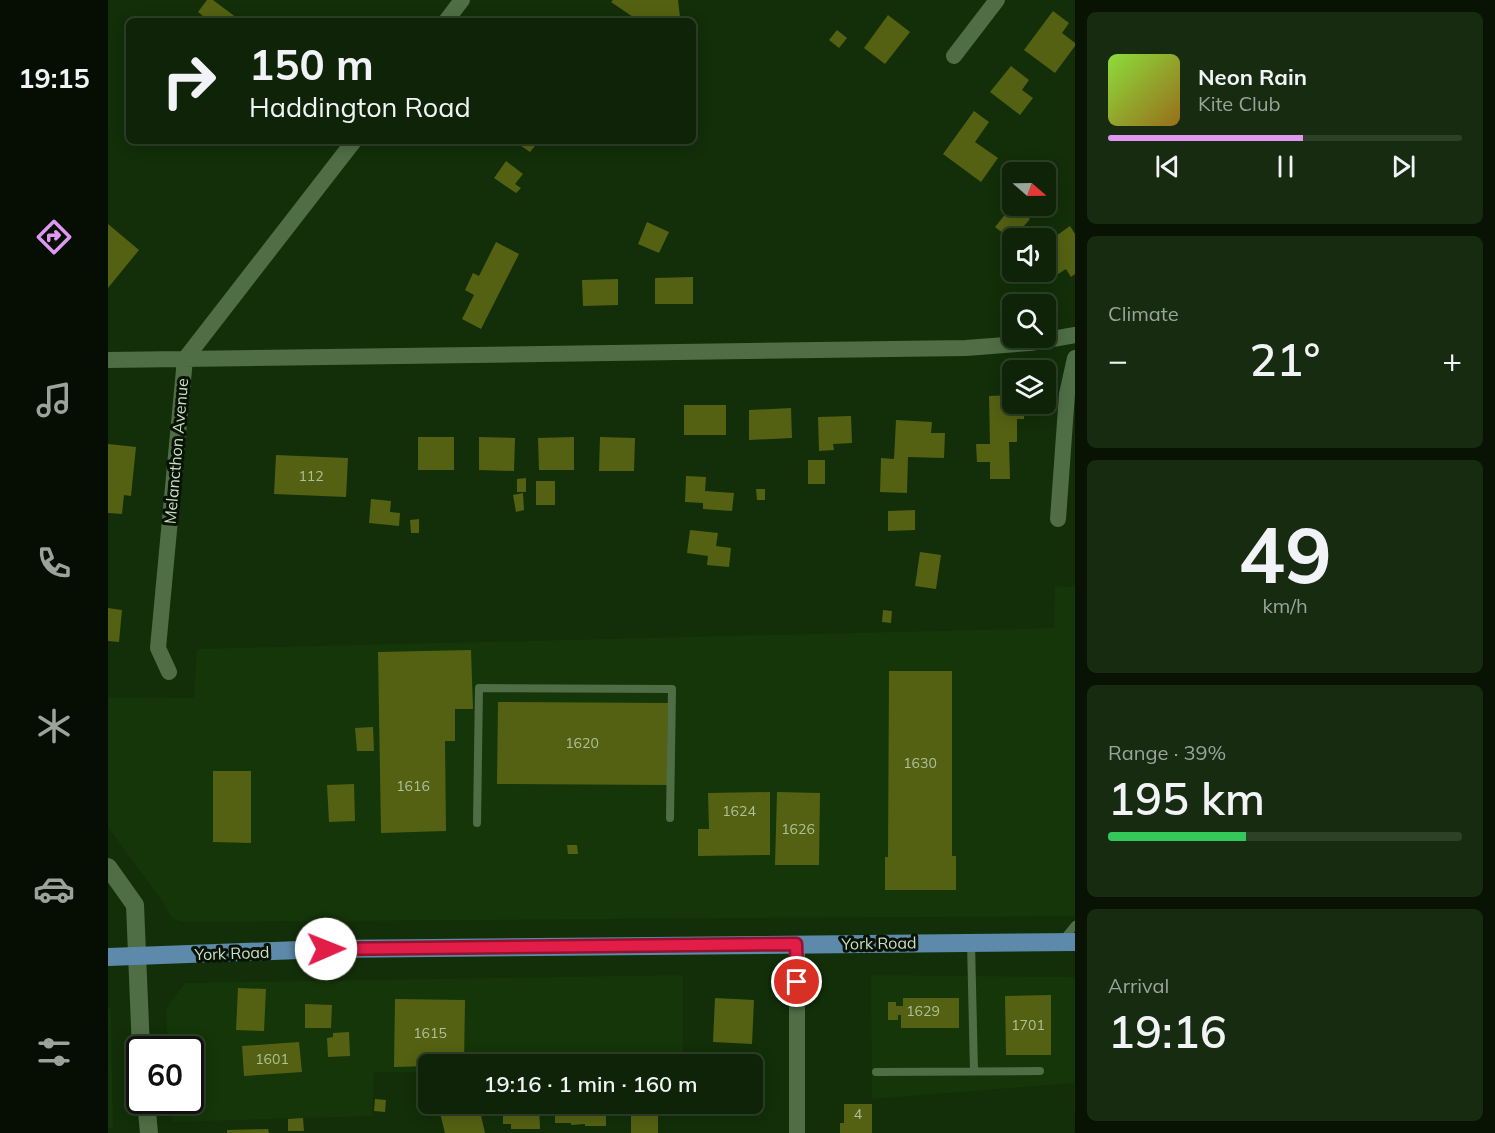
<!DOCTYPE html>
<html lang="en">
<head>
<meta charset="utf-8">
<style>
	body { margin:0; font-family:Mulish,sans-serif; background:#172b11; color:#f1f3f6; height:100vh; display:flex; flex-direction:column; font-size:22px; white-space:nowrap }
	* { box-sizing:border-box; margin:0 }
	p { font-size:20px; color:#9ba49b }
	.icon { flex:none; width:33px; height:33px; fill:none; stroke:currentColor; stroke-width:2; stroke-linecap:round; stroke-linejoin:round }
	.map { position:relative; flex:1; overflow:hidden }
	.drawer { display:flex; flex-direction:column; gap:12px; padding:12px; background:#081304; width:420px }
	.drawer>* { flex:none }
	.top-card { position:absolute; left:18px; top:18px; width:570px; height:126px; border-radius:9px; box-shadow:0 3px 15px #0003,0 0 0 2px #2e4028; background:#0e2307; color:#f1f3f6; overflow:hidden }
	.needle { width:39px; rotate:110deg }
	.tools { position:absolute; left:894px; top:162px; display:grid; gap:12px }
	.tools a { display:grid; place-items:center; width:54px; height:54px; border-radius:9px; background:#0e2307; box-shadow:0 3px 15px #0003,0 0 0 2px #2e4028; font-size:30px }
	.speed { position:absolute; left:18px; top:1036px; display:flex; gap:12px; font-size:30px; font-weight:700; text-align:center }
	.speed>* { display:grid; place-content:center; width:78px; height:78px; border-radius:50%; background:#0e2307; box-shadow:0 3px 15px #0003,0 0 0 2px #2e4028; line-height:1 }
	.speed .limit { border:3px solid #111; border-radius:9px; background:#fff; color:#111 }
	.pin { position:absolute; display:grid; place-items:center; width:51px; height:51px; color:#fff; margin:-26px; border:3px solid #fff; border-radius:50%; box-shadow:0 2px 6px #0007 }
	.me { position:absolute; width:66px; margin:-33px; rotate:89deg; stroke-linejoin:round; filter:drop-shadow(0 0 4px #0008) }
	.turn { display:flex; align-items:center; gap:21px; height:126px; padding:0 24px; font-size:27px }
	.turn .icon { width:78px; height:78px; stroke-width:2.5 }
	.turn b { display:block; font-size:42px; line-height:51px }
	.big { font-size:45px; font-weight:600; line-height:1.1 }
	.drawer .tile { flex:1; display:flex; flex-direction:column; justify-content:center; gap:9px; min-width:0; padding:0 21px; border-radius:9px; background:#172b11 }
	.drawer .dial { align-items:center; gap:0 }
	.dial b { font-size:78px; line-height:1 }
	.song { display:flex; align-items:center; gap:18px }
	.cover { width:72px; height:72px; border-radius:9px; background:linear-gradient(135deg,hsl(90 70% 55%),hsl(40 70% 35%)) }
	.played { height:6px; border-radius:3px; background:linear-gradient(90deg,#df98f2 55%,#2e4028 55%) }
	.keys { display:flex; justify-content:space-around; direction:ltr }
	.heat { display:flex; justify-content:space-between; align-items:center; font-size:33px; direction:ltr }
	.charge { height:9px; border-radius:4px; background:linear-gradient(90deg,#34c759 39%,#2e4028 0) }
	.trip { position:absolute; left:310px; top:1054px; width:345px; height:60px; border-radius:9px; background:#0e2307; box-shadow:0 3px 15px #0003,0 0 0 2px #2e4028; font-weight:600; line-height:60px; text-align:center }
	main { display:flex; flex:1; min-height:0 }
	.menu { display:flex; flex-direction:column; width:108px; justify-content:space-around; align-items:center; background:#060e03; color:#9ba49b }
	.menu .icon { width:42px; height:42px }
	.menu .active { color:#df98f2 }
	.menu b { font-size:27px; color:#f1f3f6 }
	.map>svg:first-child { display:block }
	.built { fill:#153609 }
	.building { fill:#546112 }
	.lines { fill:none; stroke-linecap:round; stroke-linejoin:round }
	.lane { stroke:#4f6e46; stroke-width:8 }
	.street { stroke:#4f6e46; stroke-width:16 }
	.secondary { stroke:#4f6e46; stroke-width:18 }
	.primary { stroke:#5d89aa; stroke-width:18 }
	.route-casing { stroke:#92132f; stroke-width:15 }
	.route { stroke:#e11d48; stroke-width:10 }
	.labels { text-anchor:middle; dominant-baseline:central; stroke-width:6; stroke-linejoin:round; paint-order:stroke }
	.number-label { font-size:14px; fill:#afc09a }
	.street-label { font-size:16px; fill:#cddfc8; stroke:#081305 }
</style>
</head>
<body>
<main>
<nav class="menu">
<b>19:15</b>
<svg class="icon active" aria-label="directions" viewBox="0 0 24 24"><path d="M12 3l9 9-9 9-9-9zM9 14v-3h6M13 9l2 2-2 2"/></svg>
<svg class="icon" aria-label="music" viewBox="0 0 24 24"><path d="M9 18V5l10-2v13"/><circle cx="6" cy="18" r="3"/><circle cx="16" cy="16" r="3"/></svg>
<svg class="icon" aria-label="phone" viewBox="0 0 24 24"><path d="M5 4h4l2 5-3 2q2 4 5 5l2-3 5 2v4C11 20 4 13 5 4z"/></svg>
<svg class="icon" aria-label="climate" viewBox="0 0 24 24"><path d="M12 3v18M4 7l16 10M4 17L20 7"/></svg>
<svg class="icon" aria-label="car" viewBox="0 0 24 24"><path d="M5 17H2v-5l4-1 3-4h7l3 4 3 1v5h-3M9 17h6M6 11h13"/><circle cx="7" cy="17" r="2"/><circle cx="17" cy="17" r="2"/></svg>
<svg class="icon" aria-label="filters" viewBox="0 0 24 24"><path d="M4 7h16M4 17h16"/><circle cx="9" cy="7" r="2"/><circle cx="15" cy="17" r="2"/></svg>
</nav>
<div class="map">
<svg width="967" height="1133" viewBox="0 0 967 1133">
	<rect width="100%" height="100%" fill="#122f09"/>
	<path class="built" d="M947,586L967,587V916L79,922L68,920L62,916L57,905L0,827V697L86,698L89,649L946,628Z
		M575,975V1065H321V1072H266L264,1116L64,1122L63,1101H82V1050H60L58,1008L77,983Z
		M763,975L967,977V1133L966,1083L764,1099Z
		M0,1007L3,1010L5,1129L0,1127Z"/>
	<path class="building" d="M99,0H105L133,21H101L90,12Z
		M505,0H570L572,17L562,21H531L503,2Z
		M945,11L961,23L954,33L967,43V46L947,73L916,50Z
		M780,15L802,32L777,64L756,48Z
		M729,30L739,38L731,48L721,40Z
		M903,66L921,80L914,90L925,98L912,115L882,92Z
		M866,111L881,122L867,142L890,158L873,182L835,154Z
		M406,141H431L422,152Z
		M398,161L415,174L407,184L413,188L408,193L386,178Z
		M904,206L922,219L904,240L887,227Z
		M539,222L561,232L551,253L530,244Z
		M0,224L31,250L0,288Z
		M962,226L967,234V274L963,277L958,269L947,276L938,262V256L947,249L941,241Z
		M388,242L411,254L373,329L354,319L366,295L357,290L365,273L371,276Z
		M585,277V304H547V278Z
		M510,279V305L475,306L474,280Z
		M904,395V404H916V419H909V442H901L902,479H882V462H869L868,444H882L881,396Z
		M576,405H618V435H576Z
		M683,408L684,438L641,440V410Z
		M743,416L744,443L725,444L726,450L711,451L710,417Z
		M788,420L824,422L823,433H837L836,458L800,457L799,493L772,492L773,458L786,459Z
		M310,437H346V470H310Z
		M371,437L407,438L406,471L371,470Z
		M466,437V470H431L430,438Z
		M492,437L527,438L526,471H491Z
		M0,444L28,447L23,496L16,495L14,514L0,513Z
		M168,455L240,458L238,497L166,494Z
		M700,460H717V484H700Z
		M578,476L598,477L597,491L626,493L624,511L595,509V503L577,502Z
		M418,478V492H409V479Z
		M428,481H447V505H428Z
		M648,489H657V500H649Z
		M415,493L416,510L408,512L405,495Z
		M263,499L283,501L282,512L292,513L291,526L261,523Z
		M807,510V530L780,531V511Z
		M311,519V533H303L302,520Z
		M582,530L610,533L608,546L623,548L621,567L599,565L600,556L579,553Z
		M812,552L833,555L828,589L807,586Z
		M0,608L14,610L11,642L0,641Z
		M775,610L784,611L783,623L774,622Z
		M363,650L365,709H347V741H337L338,831L273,833L270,652Z
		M781,671H844V856H848V890H777V857H780Z
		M390,702L560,703L559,785L389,784Z
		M265,727L266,751H249L247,728Z
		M105,771H143V843L105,842Z
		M246,784L247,821L221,822L219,785Z
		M662,792V855L590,856V829H601L600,793Z
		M669,792L712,793L711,865H667Z
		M459,845H469L470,854H460Z
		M130,988L158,989L156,1031L128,1030Z
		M943,995V1055H898L897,996Z
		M607,998L646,1000L644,1044L605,1042Z
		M795,998H851V1028H793V1015H790V1020H780V1002H788V1006H795Z
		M287,999L357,1000L356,1065L286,1067Z
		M197,1004L224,1005L223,1028H197Z
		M241,1032L242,1056L220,1057L219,1038L225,1037V1033Z
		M191,1042L194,1072L136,1076L134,1046Z
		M645,1068H648V1109L618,1110V1104H645Z
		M267,1099L278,1100L277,1112L266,1111Z
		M395,1104H431L432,1129H403V1124H395Z
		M447,1104H498V1126H477V1124L463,1125V1123H447Z
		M520,1104H550V1133H523V1110H521Z
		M736,1104H764V1133H732V1123H736Z
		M359,1107L361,1114L372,1111L377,1133H337L332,1113Z
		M195,1118L196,1131H180V1119Z
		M160,1129L161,1133H119V1130Z"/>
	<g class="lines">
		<path class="lane" d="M369,823L371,688L564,689L562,818
			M954,941L967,925
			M863,943L866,1071
			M768,1072L932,1071"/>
		<path class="street" d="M338,21L354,0
			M846,56L889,0
			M0,360L858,348L922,343L967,335
			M950,519L959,394L967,358
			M61,672L50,648L77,359L246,141
			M689,944V1133"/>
		<path class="secondary" d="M0,867L27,905L33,1050
			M38,1101L41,1133"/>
		<path class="primary" d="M0,957L218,949L967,942"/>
	</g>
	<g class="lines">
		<defs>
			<path id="route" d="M218,949L688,944L689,982"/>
		</defs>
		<use href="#route" class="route-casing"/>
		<use href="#route" class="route"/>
	</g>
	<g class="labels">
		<g class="number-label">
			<text x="203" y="476">112</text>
			<text x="474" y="743">1620</text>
			<text x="812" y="763">1630</text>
			<text x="305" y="786">1616</text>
			<text x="631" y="811">1624</text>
			<text x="690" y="829">1626</text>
			<text x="815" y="1011">1629</text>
			<text x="920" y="1025">1701</text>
			<text x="322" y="1033">1615</text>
			<text x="164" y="1059">1601</text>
			<text x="750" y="1114">4</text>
		</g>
		<g class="street-label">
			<text transform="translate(68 451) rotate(-85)">Melancthon Avenue</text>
			<text transform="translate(771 943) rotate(-1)">York Road</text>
			<text transform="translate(124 953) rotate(-2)">York Road</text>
		</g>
	</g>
</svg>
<div class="tools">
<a><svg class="needle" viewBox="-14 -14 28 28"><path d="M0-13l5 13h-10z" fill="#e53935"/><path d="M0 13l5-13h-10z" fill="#9ba49b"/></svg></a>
<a><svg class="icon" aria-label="sound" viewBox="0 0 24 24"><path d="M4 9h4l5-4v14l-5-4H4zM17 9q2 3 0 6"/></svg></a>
<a><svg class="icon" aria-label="search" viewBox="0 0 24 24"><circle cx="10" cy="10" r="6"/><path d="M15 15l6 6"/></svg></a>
<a><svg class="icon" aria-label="layers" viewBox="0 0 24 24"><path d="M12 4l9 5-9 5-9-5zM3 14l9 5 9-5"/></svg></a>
</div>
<div class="speed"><div class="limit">60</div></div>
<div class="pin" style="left:689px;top:982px;background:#d93025"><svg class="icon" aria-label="arrive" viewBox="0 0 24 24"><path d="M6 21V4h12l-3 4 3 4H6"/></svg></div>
<svg class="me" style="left:218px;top:949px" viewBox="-20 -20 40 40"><circle r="19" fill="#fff"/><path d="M0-13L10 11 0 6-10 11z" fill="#e11d48"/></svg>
<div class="trip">19:16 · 1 min · 160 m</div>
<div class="top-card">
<div class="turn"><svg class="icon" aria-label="right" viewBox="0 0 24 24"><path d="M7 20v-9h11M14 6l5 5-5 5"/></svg><div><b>150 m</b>Haddington Road</div></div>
</div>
</div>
<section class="drawer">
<div class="tile">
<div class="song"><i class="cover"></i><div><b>Neon Rain</b><p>Kite Club</p></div></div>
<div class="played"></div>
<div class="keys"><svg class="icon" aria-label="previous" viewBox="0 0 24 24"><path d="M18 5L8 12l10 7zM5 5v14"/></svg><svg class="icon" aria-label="pause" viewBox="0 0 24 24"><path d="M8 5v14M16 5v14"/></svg><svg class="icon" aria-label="next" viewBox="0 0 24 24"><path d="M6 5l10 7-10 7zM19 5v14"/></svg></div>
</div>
<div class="tile"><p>Climate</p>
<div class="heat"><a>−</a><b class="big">21°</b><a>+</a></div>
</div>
<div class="tile dial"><b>49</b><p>km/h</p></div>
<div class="tile"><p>Range · 39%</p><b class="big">195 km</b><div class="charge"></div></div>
<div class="tile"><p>Arrival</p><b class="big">19:16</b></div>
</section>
</main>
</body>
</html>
